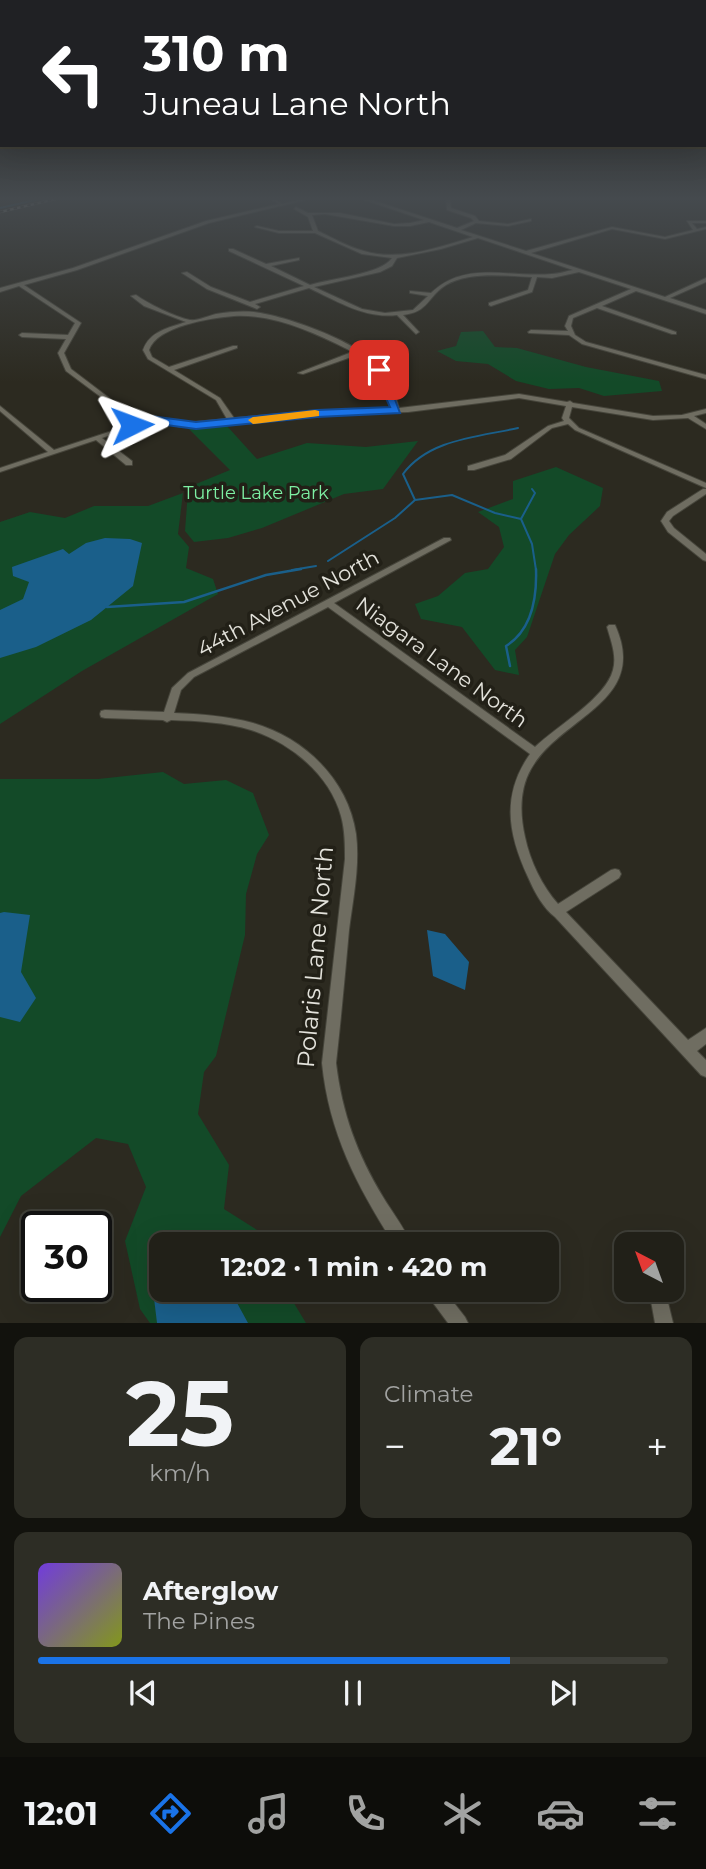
<!DOCTYPE html>
<html lang="en">
<head>
<meta charset="utf-8">
<style>
	body { margin:0; font-family:Montserrat,sans-serif; background:#2d2d25; color:#f1f3f6; height:100vh; display:flex; flex-direction:column; font-size:26px; white-space:nowrap }
	* { box-sizing:border-box; margin:0 }
	p { font-size:23px; color:#a2a3a2 }
	.icon { flex:none; width:38px; height:38px; fill:none; stroke:currentColor; stroke-width:2; stroke-linecap:round; stroke-linejoin:round }
	.map { position:relative; height:1323px; overflow:hidden }
	.side { display:flex; flex-direction:column; gap:14px; padding:14px; background:#12120d; flex:1 }
	.side>* { flex:none }
	.guide { position:absolute; left:0px; top:0px; width:707px; height:147px; box-shadow:0 7px 28px #0002,0 0 0 2px #3e3e37; background:#202124; color:#fff; overflow:hidden }
	.needle { width:46px; rotate:319deg }
	.buttons { position:absolute; left:614px; top:1232px; display:grid; gap:14px }
	.buttons a { display:grid; place-items:center; width:70px; height:70px; border-radius:14px; background:#212018; box-shadow:0 7px 28px #0002,0 0 0 2px #3e3e37; font-size:35px }
	.speed { position:absolute; left:21px; top:1211px; display:flex; gap:14px; font-size:35px; font-weight:700; text-align:center }
	.speed>* { display:grid; place-content:center; width:91px; height:91px; border-radius:50%; background:#212018; box-shadow:0 7px 28px #0002,0 0 0 2px #3e3e37; line-height:1 }
	.speed .limit { border:4px solid #111; border-radius:10px; background:#fff; color:#111 }
	.pin { position:absolute; display:grid; place-items:center; width:60px; height:60px; color:#fff; margin:-30px; border-radius:14px; box-shadow:0 4px 10px #0006 }
	.me { position:absolute; width:77px; margin:-38px; rotate:87deg; stroke-linejoin:round; filter:drop-shadow(0 0 5px #0008) }
	.turn { display:flex; align-items:center; gap:24px; height:147px; padding:0 28px; font-size:32px }
	.turn .icon { width:91px; height:91px; stroke-width:2.5 }
	.turn b { display:block; font-size:49px; line-height:60px }
	.big { font-size:52px; font-weight:700; line-height:1.1 }
	.side .tile { flex:1; display:flex; flex-direction:column; justify-content:center; gap:10px; min-width:0; padding:0 24px; border-radius:14px; background:#2d2d25 }
	.side .dial { align-items:center; gap:0 }
	.dial b { font-size:91px; line-height:1 }
	.song { display:flex; align-items:center; gap:21px }
	.cover { width:84px; height:84px; border-radius:10px; background:linear-gradient(135deg,hsl(260 70% 55%),hsl(70 70% 35%)) }
	.played { height:7px; border-radius:4px; background:linear-gradient(90deg,#1a73e8 75%,#3e3e37 75%) }
	.keys { display:flex; justify-content:space-around; direction:ltr }
	.heat { display:flex; justify-content:space-between; align-items:center; font-size:38px; direction:ltr }
	.side .tiles { flex:1; display:grid; gap:14px; grid-template-columns:1fr 1fr }
	.tile:last-child { grid-column:span 2 }
	.trip { position:absolute; left:149px; top:1232px; width:410px; height:70px; border-radius:14px; background:#212018; box-shadow:0 7px 28px #0002,0 0 0 2px #3e3e37; font-weight:700; line-height:70px; text-align:center }
	.menu { display:flex; height:112px; justify-content:space-around; align-items:center; background:#0d0d0a; color:#a2a3a2 }
	.menu .icon { width:49px; height:49px }
	.menu .on { color:#1a73e8 }
	.menu b { font-size:32px; color:#f1f3f6 }
	.map>svg:first-child { display:block }
	.green { fill:#134a28 }
	.water { fill:#1a5f8a }
	.lines { fill:none; stroke-linecap:round; stroke-linejoin:round }
	.stream-far1 { stroke:#1a5f8a; stroke-width:2 }
	.stream { stroke:#1a5f8a; stroke-width:2.5 }
	.minor-casing { stroke:#46453b; stroke-width:2 }
	.minor { fill:#6f6d61; fill-rule:evenodd }
	.rail-casing { stroke:#a8a79f; stroke-width:2.5 }
	.rail { stroke:#222017; stroke-width:2; stroke-dasharray:3.5; stroke-linecap:butt }
	.route { fill:#1a73e8; stroke:#114b97; stroke-width:2 }
	.slow { fill:#f59e0b }
	.labels { text-anchor:middle; dominant-baseline:central; stroke-width:7; stroke-linejoin:round; paint-order:stroke }
	.far-park-label { font-size:18px; fill:#7df0a3; stroke:#222017 }
	.street-label { font-size:21px; fill:#e3e2db; stroke:#222017 }
	.near-street-label { font-size:24px; fill:#e3e2db; stroke:#222017 }
</style>
</head>
<body>
<div class="map">
<svg width="706" height="1323" viewBox="0 0 706 1323">
	<rect width="100%" height="100%" fill="#2c2a20"/>
	<path class="green" d="M483,331L495,347L517,348L586,367L659,381L662,391L604,396L579,388L549,389L516,381L488,364L456,361L437,351L456,346L461,332Z
		M227,426L257,459L307,443L366,447L418,441L383,489L344,494L262,528L228,538L194,542L185,531L188,491L196,484L230,470L189,429Z
		M556,467L603,488L600,506L569,535L555,554L527,637L515,650L519,675L495,670L462,627L421,619L415,604L438,596L465,573L488,569L504,547L499,527L478,512L513,499V481Z
		M183,493L178,534L189,547L186,568L213,579L218,594L82,671L0,724V522L30,512L65,518L94,506H148Z
		M163,772L184,784L226,780L253,793L269,835L257,854L246,894L245,935L216,1056L204,1072L198,1114L229,1165L224,1209L257,1230L256,1244H161V1290H286L306,1323H150L140,1309L125,1241L146,1187L128,1144L96,1138L21,1196L0,1237V779H98Z"/>
	<path class="water" d="M105,538L130,539L142,543L133,586L91,620L36,647L0,658V610L23,599L29,582L13,576L12,567L63,549L69,554L86,543Z
		M4,912L30,915L21,972L36,998L20,1022L0,1017V913Z
		M427,930L445,934L469,962L465,990L433,976Z
		M161,1259V1290H230L248,1323H157L153,1290Z"/>
	<g class="lines">
		<path class="stream-far1" d="M0,208L48,197
			M415,500L452,495L495,513L521,519L532,544L536,570
			M521,519L535,493L532,489
			M328,561L395,518L415,500L403,474C429,439 478,437 518,428
			M292,570L316,566"/>
		<path class="stream" d="M107,607L184,602L266,575L301,569
			M510,666L506,646C532,630 537,598 536,569"/>
		<defs>
			<path id="minor" d="M0,197H7L0,199Z
				M267,197H272L282,204L310,197H318L209,223L77,270L24,285L81,323L64,353L71,369L125,410L155,419L182,423L227,419L216,400L148,359L143,350C150,331 168,328 186,322L144,306L131,296L136,295C147,303 175,317 190,320C197,321 208,316 216,314C228,312 241,311 254,312C286,316 356,341 377,365C388,377 395,392 399,408L519,394L567,402L570,401L573,403L653,416L682,415L706,409V413L694,416L706,424V429L688,418L653,420L572,407L569,418L579,428L706,483V488L575,430L568,424L552,428L511,459L474,470H468V466L505,455L548,426L564,421L562,418L566,406L519,398L408,412L317,415L236,422L235,424L233,425L229,423L182,427L144,420L128,429L102,438L132,461V465H126L96,440L0,472V468L48,452L0,411V406L54,450L124,427L138,418L121,412L66,371L58,353L66,339L22,337L19,335L22,333L68,335L75,323L19,286L0,292V288L73,268L206,221L279,204ZM234,316C274,314 312,332 347,349L352,352L298,373L303,374L357,355C376,367 387,386 392,409L317,411L234,418L220,398L174,370L237,348V346H233L169,367L152,357L149,350C157,326 211,318 234,316Z
				M356,197H363L457,228L474,221L471,218L447,210L446,197H450L451,208L475,216L479,221L508,224L531,219V221L508,226L476,223L461,230L526,251L612,227L665,237L693,230L687,221H706V223H692L697,229L706,227V229L665,239L612,229L531,253L665,297L706,278V282L670,298L706,310V314L636,291L602,306L676,332V334H672L597,308L573,318L571,326L575,335L586,342L706,375V379L582,344L569,335L529,333L528,332L531,330L568,331L565,326L569,316L631,289L579,272L552,278L537,277L532,292L491,306L489,305V303L528,290L532,277C507,276 469,271 446,285C427,297 429,312 403,315L419,332L416,334L397,315C365,319 337,301 309,288L255,304L260,307L257,309L207,289L182,273L187,272L211,287L250,302L304,286L229,251V249H233L266,264L299,258V260L271,266L310,285C329,279 382,274 392,258L362,254L315,233H279L255,227L257,226L279,231H313L308,217L294,209L296,207L308,213H340L394,224L410,223L424,220ZM325,214L394,226H410L429,222L473,237C439,247 399,262 364,251C348,247 333,238 318,231L312,215ZM478,238L573,270C566,271 559,274 552,274C509,278 466,260 431,293L410,291V293L428,296L413,310L385,313L362,309L314,287L380,272L392,266L397,258L441,249Z
				M703,489H706V494L673,516L669,521L674,528L706,554V561L703,560L668,532L661,521L667,512Z
				M444,538H450L451,540L334,603L535,747C557,726 606,698 613,670C617,656 611,641 607,627L609,625H615C650,702 561,716 531,769C519,790 520,815 525,837C530,861 542,886 558,904L611,870L615,869L619,870L621,874L619,878L566,912L688,1040L706,1028V1044L697,1051L706,1060V1077L701,1075L555,917C543,908 534,891 528,877C508,834 501,795 530,754L328,607L194,677L181,690L174,713C200,714 227,716 253,723C305,738 348,780 356,834C360,866 353,899 349,930C345,974 341,1019 336,1063C342,1113 357,1154 383,1197C392,1212 404,1227 411,1244H394C357,1186 329,1133 322,1063L345,859C345,845 345,830 341,816C330,775 291,743 251,730C225,722 197,721 171,720L167,722L163,720L105,718L101,717L100,714L101,711L105,710L164,712L172,688L188,673Z
				M426,1290H444L465,1317L468,1323H448L428,1296Z
				M649,1290H665L673,1323H655Z"/>
		</defs>
		<use href="#minor" class="minor-casing"/>
		<use href="#minor" class="minor"/>
		<defs>
			<path id="rail" d="M0,212L64,197"/>
		</defs>
		<use href="#rail" class="rail-casing"/>
		<use href="#rail" class="rail"/>
	</g>
	<linearGradient id="sky" x2="0" y2="1"><stop stop-color="#181712"/><stop offset="0.52" stop-color="#454a4e"/><stop offset="1" stop-color="#454a4e" stop-opacity="0"/></linearGradient>
	<rect width="706" height="382" fill="url(#sky)"/>
	<path class="route" d="M379,367L384,370L400,413L317,417L196,429L144,422L132,428L126,425L143,415L196,422L317,410L390,407L373,370Z"/>
	<path class="slow" d="M315,410L319,411V416L253,424L248,420L253,417Z"/>
	<g class="labels">
		<g class="far-park-label">
			<text x="256" y="493">Turtle Lake Park</text>
		</g>
		<g class="street-label">
			<text transform="translate(288 603) rotate(-28)">44th Avenue North</text>
			<text transform="translate(442 662) rotate(36)">Niagara Lane North</text>
		</g>
		<g class="near-street-label">
			<text transform="translate(315 957) rotate(-85)">Polaris Lane North</text>
		</g>
	</g>
</svg>
<div class="buttons">
<a><svg class="needle" viewBox="-14 -14 28 28"><path d="M0-13l5 13h-10z" fill="#e53935"/><path d="M0 13l5-13h-10z" fill="#a2a3a2"/></svg></a>
</div>
<div class="speed"><div class="limit">30</div></div>
<div class="pin" style="left:379px;top:370px;background:#d93025"><svg class="icon" aria-label="arrive" viewBox="0 0 24 24"><path d="M6 21V4h12l-3 4 3 4H6"/></svg></div>
<svg class="me" style="left:132px;top:425px" viewBox="-20 -20 40 40"><path d="M0-17L14 15 0 8-14 15z" fill="#1a73e8" stroke="#fff" stroke-width="4"/></svg>
<div class="trip">12:02 · 1 min · 420 m</div>
<div class="guide">
<div class="turn"><svg class="icon" aria-label="left" viewBox="0 0 24 24"><path d="M17 20v-9H6M10 6l-5 5 5 5"/></svg><div><b>310 m</b>Juneau Lane North</div></div>
</div>
</div>
<section class="side">
<div class="tiles">
<div class="tile dial"><b>25</b><p>km/h</p></div>
<div class="tile"><p>Climate</p>
<div class="heat"><a>−</a><b class="big">21°</b><a>+</a></div>
</div>
<div class="tile">
<div class="song"><i class="cover"></i><div><b>Afterglow</b><p>The Pines</p></div></div>
<div class="played"></div>
<div class="keys"><svg class="icon" aria-label="previous" viewBox="0 0 24 24"><path d="M18 5L8 12l10 7zM5 5v14"/></svg><svg class="icon" aria-label="pause" viewBox="0 0 24 24"><path d="M8 5v14M16 5v14"/></svg><svg class="icon" aria-label="next" viewBox="0 0 24 24"><path d="M6 5l10 7-10 7zM19 5v14"/></svg></div>
</div>
</div>
</section>
<nav class="menu">
<b>12:01</b>
<svg class="icon on" aria-label="directions" viewBox="0 0 24 24"><path d="M12 3l9 9-9 9-9-9zM9 14v-3h6M13 9l2 2-2 2"/></svg>
<svg class="icon" aria-label="music" viewBox="0 0 24 24"><path d="M9 18V5l10-2v13"/><circle cx="6" cy="18" r="3"/><circle cx="16" cy="16" r="3"/></svg>
<svg class="icon" aria-label="phone" viewBox="0 0 24 24"><path d="M5 4h4l2 5-3 2q2 4 5 5l2-3 5 2v4C11 20 4 13 5 4z"/></svg>
<svg class="icon" aria-label="climate" viewBox="0 0 24 24"><path d="M12 3v18M4 7l16 10M4 17L20 7"/></svg>
<svg class="icon" aria-label="car" viewBox="0 0 24 24"><path d="M5 17H2v-5l4-1 3-4h7l3 4 3 1v5h-3M9 17h6M6 11h13"/><circle cx="7" cy="17" r="2"/><circle cx="17" cy="17" r="2"/></svg>
<svg class="icon" aria-label="filters" viewBox="0 0 24 24"><path d="M4 7h16M4 17h16"/><circle cx="9" cy="7" r="2"/><circle cx="15" cy="17" r="2"/></svg>
</nav>
</body>
</html>
